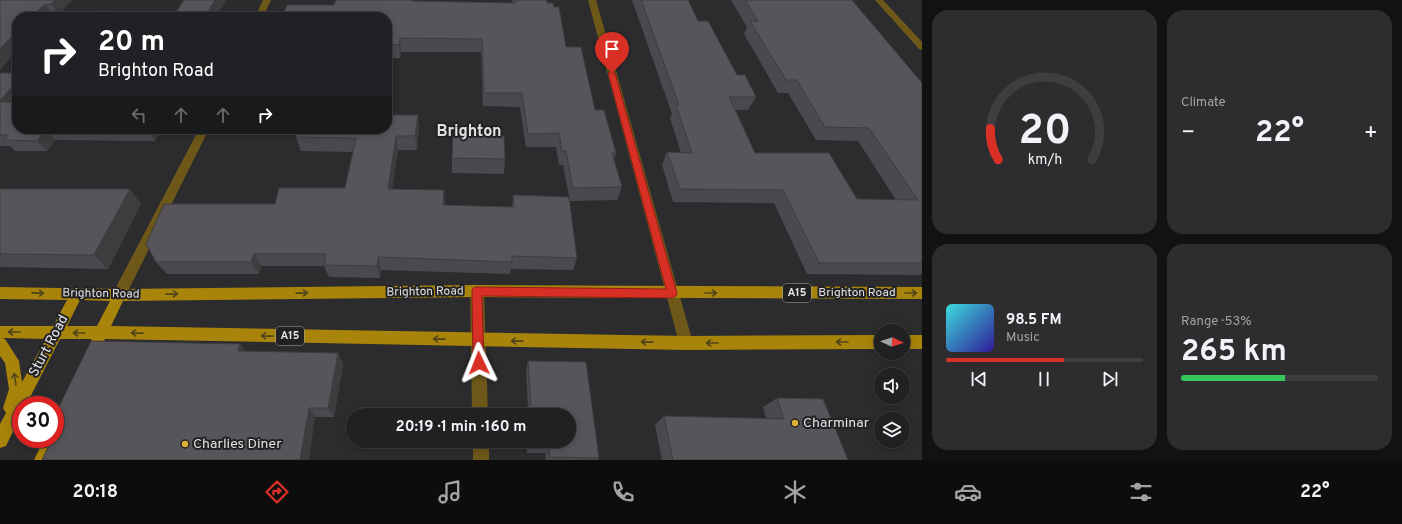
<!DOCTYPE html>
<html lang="en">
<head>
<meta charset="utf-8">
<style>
	body { margin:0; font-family:Overpass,sans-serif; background:#2d2d2f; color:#f1f3f6; height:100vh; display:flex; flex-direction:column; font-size:15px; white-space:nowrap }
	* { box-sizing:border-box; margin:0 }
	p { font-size:13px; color:#a2a3a5 }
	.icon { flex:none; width:22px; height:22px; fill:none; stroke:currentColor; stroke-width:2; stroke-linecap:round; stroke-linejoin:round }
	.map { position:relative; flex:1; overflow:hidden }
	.details { display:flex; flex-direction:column; gap:10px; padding:10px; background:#121213; width:480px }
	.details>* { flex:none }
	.hud { position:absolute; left:12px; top:12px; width:380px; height:122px; border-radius:16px; box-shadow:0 2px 10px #0003,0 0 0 1px #3e3e40; background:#202124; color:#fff; overflow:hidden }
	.needle { width:26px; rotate:94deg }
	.fabs { position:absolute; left:874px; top:324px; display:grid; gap:8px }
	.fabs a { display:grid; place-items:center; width:36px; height:36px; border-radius:50%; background:#212022; box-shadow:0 2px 10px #0003,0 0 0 1px #3e3e40; font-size:20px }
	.speed { position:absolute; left:12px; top:396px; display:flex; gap:8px; font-size:20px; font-weight:700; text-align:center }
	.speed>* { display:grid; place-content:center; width:52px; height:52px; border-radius:50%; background:#212022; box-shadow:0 2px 10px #0003,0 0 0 1px #3e3e40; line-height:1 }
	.speed .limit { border:6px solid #d22; background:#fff; color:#111 }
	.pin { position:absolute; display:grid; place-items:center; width:34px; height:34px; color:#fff; margin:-41px -17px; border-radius:50% 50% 50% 0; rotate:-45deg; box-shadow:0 0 4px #0007 }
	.pin .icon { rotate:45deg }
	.me { position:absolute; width:44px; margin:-22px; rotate:358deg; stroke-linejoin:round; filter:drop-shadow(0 0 3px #0008) }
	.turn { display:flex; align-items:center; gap:14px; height:84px; padding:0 20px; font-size:18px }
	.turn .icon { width:52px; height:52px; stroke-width:2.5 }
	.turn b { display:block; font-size:28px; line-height:34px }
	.lanes { display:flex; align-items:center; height:38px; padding:0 20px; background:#0003; justify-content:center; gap:20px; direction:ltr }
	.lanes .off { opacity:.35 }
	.big { font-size:30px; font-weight:700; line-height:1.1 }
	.details .tile { flex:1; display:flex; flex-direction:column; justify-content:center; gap:6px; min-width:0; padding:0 14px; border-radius:16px; background:#2d2d2f }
	.details .dial { align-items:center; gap:0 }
	.dial svg { height:104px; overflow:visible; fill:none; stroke:#3e3e40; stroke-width:7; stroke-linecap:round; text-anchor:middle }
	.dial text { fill:#f1f3f6; stroke:none }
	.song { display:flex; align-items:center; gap:12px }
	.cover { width:48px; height:48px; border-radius:6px; background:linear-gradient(135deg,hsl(180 70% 55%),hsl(250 70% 35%)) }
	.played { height:4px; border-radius:2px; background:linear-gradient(90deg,#d93025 60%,#3e3e40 60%) }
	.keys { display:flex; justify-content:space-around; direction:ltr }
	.heat { display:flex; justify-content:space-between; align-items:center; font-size:22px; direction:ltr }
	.charge { height:6px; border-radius:3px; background:linear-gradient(90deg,#34c759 53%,#3e3e40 0) }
	.details .tiles { flex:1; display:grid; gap:10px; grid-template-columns:repeat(2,1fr) }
	.trip { position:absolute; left:346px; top:408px; width:230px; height:40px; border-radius:20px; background:#212022; box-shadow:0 2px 10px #0003,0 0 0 1px #3e3e40; font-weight:700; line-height:40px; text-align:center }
	.tabs { display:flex; height:64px; justify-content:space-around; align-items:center; background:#0d0d0e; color:#a2a3a5 }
	.tabs .icon { width:28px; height:28px }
	.tabs .current { color:#d93025 }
	.tabs b { font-size:18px; color:#f1f3f6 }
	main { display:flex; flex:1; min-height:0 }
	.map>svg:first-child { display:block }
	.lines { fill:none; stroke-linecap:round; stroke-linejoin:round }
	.minor { fill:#6e5819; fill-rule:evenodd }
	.major { fill:#a9840a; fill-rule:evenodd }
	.wall { fill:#4b494d }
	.shaded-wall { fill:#3d3c3e }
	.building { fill:#575559; stroke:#3d3c3e }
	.oneway { stroke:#51441b }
	.route { fill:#d93025; stroke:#8d1f18 }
	.poi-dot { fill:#ddb133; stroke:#222124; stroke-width:1.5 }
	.labels { text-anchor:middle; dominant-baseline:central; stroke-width:4; stroke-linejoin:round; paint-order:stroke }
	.shield { fill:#222124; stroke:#a8a7aa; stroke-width:1 }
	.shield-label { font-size:11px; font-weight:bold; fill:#e2e1e3 }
	.street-label { font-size:12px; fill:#e2e1e3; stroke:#222124 }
	.near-street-label { font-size:14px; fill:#e2e1e3; stroke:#222124 }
	.near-poi-label { font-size:14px; fill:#e2e1e3; stroke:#222124; text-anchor:start }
	.district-label { font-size:16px; font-weight:bold; fill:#e2e1e3; stroke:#222124 }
</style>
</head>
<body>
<main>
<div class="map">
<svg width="922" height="460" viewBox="0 0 922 460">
	<rect width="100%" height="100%" fill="#2c2b2e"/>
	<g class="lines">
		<path class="minor" d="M263,0H271L263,17H255Z
			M588,0H596L693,343L691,348L686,350L681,348L679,343Z
			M875,0H883L922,42V50L919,49Z
			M199,129H209L124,299L119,301L114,299L112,295L114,291Z
			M477,285L482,287L484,291L488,415H472L470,291L472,287Z
			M473,441H489V460H473Z"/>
		<path class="major" d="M477,285L922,287V299L477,297L123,301L111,326L686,336L881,335V349L686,350L105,339L103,344L98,345L93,344L91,339H60L26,405H21V415L6,446L0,448V424L6,413L3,408L9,389L5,363L0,356V326H53L67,300L0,299V287L119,289ZM80,300L110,301L97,326H67ZM2,338L46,339L22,382L19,361L5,339Z
			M903,335H922V349H903Z
			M55,432L58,433L60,439L50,460H34L44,439H55Z"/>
	</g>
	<path class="wall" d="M0,0H72L59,14H52L17,17V51L0,69Z
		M512,0H547V3L554,7L566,47L595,110L616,153L614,159L622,187L617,200L570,201L563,165H559L556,147H526L520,107L483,106L481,52H401L400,58H387V17L334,5L412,1L512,3Z
		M632,0H688L698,21L737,75L756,97L748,110H736L755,153L857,199L896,200L858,141L816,140L788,93H778L744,34L747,27L731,0H852L922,83V273L920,275L807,274L774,203L673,202L662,165L667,152L681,153L670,118L672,114Z
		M0,73L17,129H161L155,141L55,140L47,151H15L10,146H0Z
		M419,129L417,150H398L392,189L445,205L512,207L513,195L577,258L573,270L511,269L510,274L381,270L380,278L329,277L324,266H261L259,274H167L156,262L275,204L345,188L353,152L301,151L296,137Z
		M452,158L505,159L504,174L452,173Z
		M0,189L141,204L108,269L1,267L0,266Z
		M246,351L338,353L343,364L334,417H315L51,441L46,439H55Z
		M528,361L586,362L599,458L597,460H546L545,453H527V441H569V415H525L528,407L526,372Z
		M777,398L848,460H662L655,425L664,416L766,418L763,407Z"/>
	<path class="shaded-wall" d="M55,0H72L59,14L51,4Z
		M215,0H226L216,17H205Z
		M45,4L52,14L49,17H31Z
		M133,12L136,17H129Z
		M17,31V51L0,69V49Z
		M400,38L401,52L400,58L399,45Z
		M17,81V103L0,102V101Z
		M418,115L419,129L417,150L415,136Z
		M46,129L55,140L47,151L37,141Z
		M148,129H161L155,141L148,130Z
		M396,136L398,150L390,202L388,189Z
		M130,189L141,204L108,269L94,255Z
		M444,190L445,203L444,218L443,205Z
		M254,254L261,266L259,274L251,262Z
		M378,257L381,270L380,278L377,266Z
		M240,344L249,356L238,351Z
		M338,353L343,364L334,417L328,408Z
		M309,408L315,417L309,460H300Z"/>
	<path class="building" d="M0,0H55L51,4H45L31,17H17V31L0,49Z
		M184,0H215L205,17H171L174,12H176Z
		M336,0H412V1L515,3V0H547V3H553L554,7H559L566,47H581L595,110H604L616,153H612L622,187L573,188L566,151H562L559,133L528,134L522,93H484L482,39L400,38L399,45L387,44V17H282L287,5H334Z
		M641,0H688L698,21H708L737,75H745L756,97H729L755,153H829L857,199L918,200L869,128L825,127L797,80H786L750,21H758L745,0H852L922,83V263H819L783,190L680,189L667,152L692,153L676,105H679Z
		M98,11L133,12L129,17H94Z
		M0,73H17V81L0,101Z
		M0,102H17V129H148V130L46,129L37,141L4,140L8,135H0Z
		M387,115H418L415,136H396L388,189L444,190L443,205L514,207L513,195L569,197L577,258L512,256V262L378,257L377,266L324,265L326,254H254L251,262H156L146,244L164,204H275L279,188H345L356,138L296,137L298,129H387Z
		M453,135L504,136L505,159L452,158Z
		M0,189H130L94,255L0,254Z
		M91,341L240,344L238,351L338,353L328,408H309L300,460H42L52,439H55V415Z
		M528,361L586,362L599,458L550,457L549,446L531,445L530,441H569V415H529L528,405H531Z
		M777,398L823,399L848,460H673L664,416L784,419Z"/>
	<defs><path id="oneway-shaft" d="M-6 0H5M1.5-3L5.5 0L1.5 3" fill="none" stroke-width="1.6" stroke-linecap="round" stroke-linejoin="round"/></defs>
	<g class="oneway">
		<use href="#oneway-shaft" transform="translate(38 293) rotate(1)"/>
		<use href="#oneway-shaft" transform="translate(302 293) rotate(-1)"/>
		<use href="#oneway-shaft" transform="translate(711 293)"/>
		<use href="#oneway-shaft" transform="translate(911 293)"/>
		<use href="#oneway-shaft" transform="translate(172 294) rotate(-1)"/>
		<use href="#oneway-shaft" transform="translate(14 332) rotate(-180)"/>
		<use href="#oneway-shaft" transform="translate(79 333) rotate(180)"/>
		<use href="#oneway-shaft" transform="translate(137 333) rotate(-179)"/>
		<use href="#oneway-shaft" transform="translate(267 336) rotate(-179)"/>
		<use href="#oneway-shaft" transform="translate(439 339) rotate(-179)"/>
		<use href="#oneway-shaft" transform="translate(517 341) rotate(-179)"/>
		<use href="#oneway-shaft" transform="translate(647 342) rotate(-179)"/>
		<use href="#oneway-shaft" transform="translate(842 342) rotate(180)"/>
		<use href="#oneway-shaft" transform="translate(712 343) rotate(180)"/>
		<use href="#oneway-shaft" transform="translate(15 379) rotate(-99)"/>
	</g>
	<path class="route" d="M612,71L615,73L677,293L676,296L672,298L482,296L484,363L483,366L479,368L475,366L473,363L472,291L473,288L476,287L666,289L608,73Z"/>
	<g class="poi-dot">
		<circle cx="795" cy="423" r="4"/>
		<circle cx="185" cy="444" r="4"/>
	</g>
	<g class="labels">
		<g class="shield">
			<rect x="783" y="284" width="28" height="18" rx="3"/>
			<rect x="276" y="327" width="28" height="18" rx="3"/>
		</g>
		<g class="shield-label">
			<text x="797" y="293">A15</text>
			<text x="290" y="336">A15</text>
		</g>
		<g class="street-label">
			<text transform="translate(425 292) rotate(-1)">Brighton Road</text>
			<text x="857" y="293">Brighton Road</text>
			<text transform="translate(101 294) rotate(1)">Brighton Road</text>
		</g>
		<g class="near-street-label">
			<text transform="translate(49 346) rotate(-62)">Sturt Road</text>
		</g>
		<g class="near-poi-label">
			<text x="803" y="423">Charminar</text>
			<text x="193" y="444">Charlies Diner</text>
		</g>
		<g class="district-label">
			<text x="469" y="132">Brighton</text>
		</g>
	</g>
</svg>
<div class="fabs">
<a><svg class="needle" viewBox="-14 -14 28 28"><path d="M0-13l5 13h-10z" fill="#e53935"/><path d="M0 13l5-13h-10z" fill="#a2a3a5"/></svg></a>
<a><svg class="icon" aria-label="sound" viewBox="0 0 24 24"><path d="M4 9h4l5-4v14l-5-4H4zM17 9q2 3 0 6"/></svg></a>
<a><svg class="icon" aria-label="layers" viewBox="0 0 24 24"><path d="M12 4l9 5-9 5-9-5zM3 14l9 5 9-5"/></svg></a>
</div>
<div class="speed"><div class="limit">30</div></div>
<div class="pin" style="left:612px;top:73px;background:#d93025"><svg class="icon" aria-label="arrive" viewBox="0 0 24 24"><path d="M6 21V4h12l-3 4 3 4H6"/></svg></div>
<svg class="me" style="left:479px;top:363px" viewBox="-20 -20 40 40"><path d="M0-17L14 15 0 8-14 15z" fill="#d93025" stroke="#fff" stroke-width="4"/></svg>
<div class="trip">20:19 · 1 min · 160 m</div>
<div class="hud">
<div class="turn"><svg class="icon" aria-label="right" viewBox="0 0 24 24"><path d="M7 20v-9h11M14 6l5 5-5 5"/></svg><div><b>20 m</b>Brighton Road</div></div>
<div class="lanes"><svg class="icon off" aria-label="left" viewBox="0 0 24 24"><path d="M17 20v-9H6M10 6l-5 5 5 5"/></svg><svg class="icon off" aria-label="ahead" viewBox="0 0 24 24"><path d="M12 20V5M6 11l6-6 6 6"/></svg><svg class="icon off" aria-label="ahead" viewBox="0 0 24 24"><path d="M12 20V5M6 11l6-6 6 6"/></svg><svg class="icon" aria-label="right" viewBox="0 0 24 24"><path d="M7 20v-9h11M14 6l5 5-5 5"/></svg></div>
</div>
</div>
<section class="details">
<div class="tiles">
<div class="tile dial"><svg viewBox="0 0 100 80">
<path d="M14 69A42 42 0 1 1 86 69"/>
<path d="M14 69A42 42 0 0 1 8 45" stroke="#d93025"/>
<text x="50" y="56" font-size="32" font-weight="700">20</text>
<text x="50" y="72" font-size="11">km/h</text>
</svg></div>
<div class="tile"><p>Climate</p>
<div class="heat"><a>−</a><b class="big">22°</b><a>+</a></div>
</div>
<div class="tile">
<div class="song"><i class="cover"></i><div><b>98.5 FM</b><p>Music</p></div></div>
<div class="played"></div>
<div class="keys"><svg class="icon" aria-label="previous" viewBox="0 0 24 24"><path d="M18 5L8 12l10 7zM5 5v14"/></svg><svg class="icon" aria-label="pause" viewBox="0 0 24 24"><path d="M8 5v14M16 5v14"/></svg><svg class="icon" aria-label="next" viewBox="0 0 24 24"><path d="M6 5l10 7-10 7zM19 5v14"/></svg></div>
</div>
<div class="tile"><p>Range · 53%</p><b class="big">265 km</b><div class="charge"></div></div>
</div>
</section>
</main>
<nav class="tabs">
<b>20:18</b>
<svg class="icon current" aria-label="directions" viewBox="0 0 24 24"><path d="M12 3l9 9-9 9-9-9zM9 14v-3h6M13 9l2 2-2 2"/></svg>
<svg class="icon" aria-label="music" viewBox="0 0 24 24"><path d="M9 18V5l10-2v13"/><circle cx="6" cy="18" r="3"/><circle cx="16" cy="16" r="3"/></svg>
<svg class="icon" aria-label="phone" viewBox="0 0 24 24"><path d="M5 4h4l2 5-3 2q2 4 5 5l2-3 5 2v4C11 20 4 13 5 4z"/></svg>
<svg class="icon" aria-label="climate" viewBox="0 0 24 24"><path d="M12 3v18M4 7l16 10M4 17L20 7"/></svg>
<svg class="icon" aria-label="car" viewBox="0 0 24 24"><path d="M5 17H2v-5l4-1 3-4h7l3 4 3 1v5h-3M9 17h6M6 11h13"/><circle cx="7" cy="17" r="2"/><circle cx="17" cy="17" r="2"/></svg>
<svg class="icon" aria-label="filters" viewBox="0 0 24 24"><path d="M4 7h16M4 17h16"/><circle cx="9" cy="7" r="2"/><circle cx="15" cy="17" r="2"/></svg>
<b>22°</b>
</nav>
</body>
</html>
